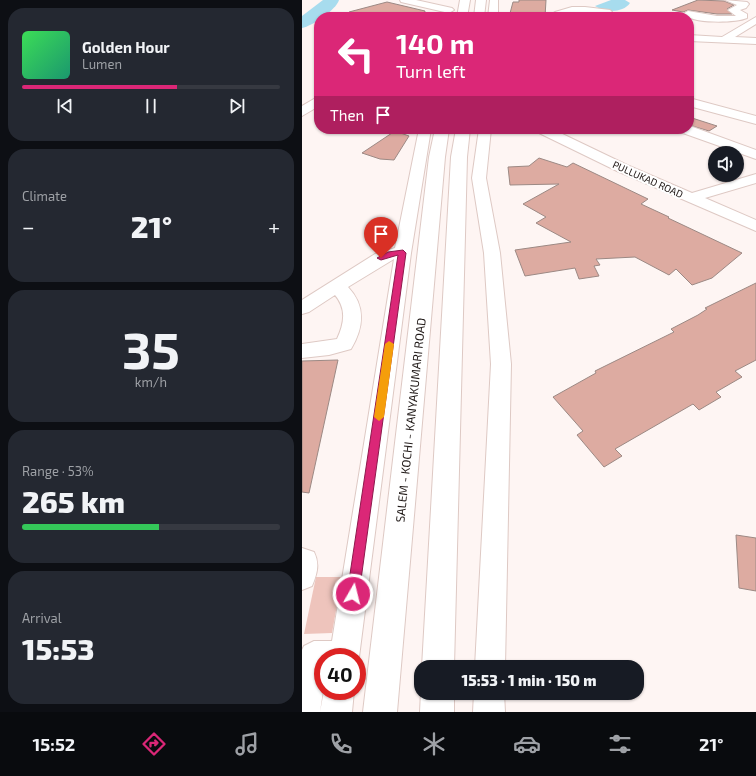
<!DOCTYPE html>
<html lang="en">
<head>
<meta charset="utf-8">
<style>
	body { margin:0; font-family:"Exo 2",sans-serif; background:#242831; color:#f1f3f6; height:100vh; display:flex; flex-direction:column; font-size:15px; white-space:nowrap }
	* { box-sizing:border-box; margin:0 }
	p { font-size:13px; color:#9ea1a6 }
	.icon { flex:none; width:22px; height:22px; fill:none; stroke:currentColor; stroke-width:2; stroke-linecap:round; stroke-linejoin:round }
	.map { position:relative; flex:1; overflow:hidden }
	.details { display:flex; flex-direction:column; gap:8px; padding:8px; background:#0d0f14; width:302px }
	.details>* { flex:none }
	.hud { position:absolute; left:12px; top:12px; width:380px; height:122px; border-radius:16px; box-shadow:0 1px 3px #0004; background:#db2777; color:#fff; overflow:hidden }
	.controls { position:absolute; left:406px; top:146px; display:grid; gap:8px }
	.controls a { display:grid; place-items:center; width:36px; height:36px; border-radius:50%; background:#171b24; box-shadow:0 1px 3px #0004; font-size:20px }
	.speed { position:absolute; left:12px; top:648px; display:flex; gap:8px; font-size:20px; font-weight:700; text-align:center }
	.speed>* { display:grid; place-content:center; width:52px; height:52px; border-radius:50%; background:#171b24; box-shadow:0 1px 3px #0004; line-height:1 }
	.speed .limit { border:6px solid #d22; background:#fff; color:#111 }
	.pin { position:absolute; display:grid; place-items:center; width:34px; height:34px; color:#fff; margin:-41px -17px; border-radius:50% 50% 50% 0; rotate:-45deg; box-shadow:0 0 4px #0007 }
	.pin .icon { rotate:45deg }
	.me { position:absolute; width:44px; margin:-22px; rotate:8deg; stroke-linejoin:round; filter:drop-shadow(0 0 3px #0008) }
	.turn { display:flex; align-items:center; gap:14px; height:84px; padding:0 16px; font-size:18px }
	.turn .icon { width:52px; height:52px; stroke-width:2.5 }
	.turn b { display:block; font-size:28px; line-height:34px }
	.then { display:flex; align-items:center; height:38px; padding:0 16px; background:#0003; gap:8px; font-size:15px }
	.big { font-size:30px; font-weight:800; line-height:1.1 }
	.details .widget { flex:1; display:flex; flex-direction:column; justify-content:center; gap:6px; min-width:0; padding:0 14px; border-radius:16px; background:#242831 }
	.details .dial { align-items:center; gap:0 }
	.dial b { font-size:52px; line-height:1 }
	.song { display:flex; align-items:center; gap:12px }
	.cover { width:48px; height:48px; border-radius:6px; background:linear-gradient(135deg,hsl(130 70% 55%),hsl(160 70% 35%)) }
	.played { height:4px; border-radius:2px; background:linear-gradient(90deg,#db2777 60%,#363941 60%) }
	.keys { display:flex; justify-content:space-around; direction:ltr }
	.heat { display:flex; justify-content:space-between; align-items:center; font-size:22px; direction:ltr }
	.charge { height:6px; border-radius:3px; background:linear-gradient(90deg,#34c759 53%,#363941 0) }
	.trip { position:absolute; left:112px; top:660px; width:230px; height:40px; border-radius:16px; background:#171b24; box-shadow:0 1px 3px #0004; font-weight:800; line-height:40px; text-align:center }
	.menu { display:flex; height:64px; justify-content:space-around; align-items:center; background:#090b0e; color:#9ea1a6 }
	.menu .icon { width:28px; height:28px }
	.menu .on { color:#db2777 }
	.menu b { font-size:18px; color:#f1f3f6 }
	main { display:flex; flex:1; min-height:0 }
	.map>svg:first-child { display:block }
	.green { fill:#eec4bc }
	.water { fill:#a7dcee }
	.lines { fill:none; stroke-linecap:round; stroke-linejoin:round }
	.river { fill:#a7dcee; fill-rule:evenodd }
	.building { fill:#ddaba1; stroke:#9c8984 }
	.minor-casing { stroke:#dec9c4; stroke-width:2 }
	.highway-casing { stroke:#dec9c4; stroke-width:2 }
	.minor { fill:#fff; fill-rule:evenodd }
	.highway { fill:#fff; fill-rule:evenodd }
	.route { fill:#db2777; stroke:#8e194d }
	.slow { fill:#f59e0b }
	.labels { text-anchor:middle; dominant-baseline:central; stroke-width:4; stroke-linejoin:round; paint-order:stroke }
	.far-street-label { font-size:10px; fill:#211a18; stroke:#fff }
	.street-label { font-size:12px; fill:#211a18; stroke:#fff }
</style>
</head>
<body>
<main>
<section class="details">
<div class="widget">
<div class="song"><i class="cover"></i><div><b>Golden Hour</b><p>Lumen</p></div></div>
<div class="played"></div>
<div class="keys"><svg class="icon" aria-label="previous" viewBox="0 0 24 24"><path d="M18 5L8 12l10 7zM5 5v14"/></svg><svg class="icon" aria-label="pause" viewBox="0 0 24 24"><path d="M8 5v14M16 5v14"/></svg><svg class="icon" aria-label="next" viewBox="0 0 24 24"><path d="M6 5l10 7-10 7zM19 5v14"/></svg></div>
</div>
<div class="widget"><p>Climate</p>
<div class="heat"><a>−</a><b class="big">21°</b><a>+</a></div>
</div>
<div class="widget dial"><b>35</b><p>km/h</p></div>
<div class="widget"><p>Range · 53%</p><b class="big">265 km</b><div class="charge"></div></div>
<div class="widget"><p>Arrival</p><b class="big">15:53</b></div>
</section>
<div class="map">
<svg width="454" height="712" viewBox="0 0 454 712">
	<rect width="100%" height="100%" fill="#fef5f3"/>
	<path class="green" d="M14,577H40L30,633L2,634Z"/>
	<path class="water" d="M309,0H323L328,3C321,13 303,13 293,6Z"/>
	<g class="lines">
		<path class="river" d="M21,0H37C34,10 10,26 0,28V16Z"/>
	</g>
	<path class="building" d="M217,0H244L243,17H207L211,2H217Z
		M396,0L422,1L432,5L425,9L430,14H415L386,10L381,12L370,10Z
		M85,2L123,11L122,17H47V12Z
		M387,117L415,126L407,131L387,125Z
		M93,131L107,136L92,160L78,159L60,153Z
		M237,158L265,167L271,163L346,199L339,204L367,217L366,218L440,253L410,278L390,285L374,269L367,275L333,257L294,259L298,265L292,266L297,276L277,279L273,268L223,276L213,250L269,242L234,223L244,217L221,204L257,184L208,185L206,167L227,166Z
		M454,283V360L433,371L440,377L414,392L419,397L397,410L391,404L313,449L320,456L302,467L275,435L281,431L251,397L294,373L293,371L372,332L369,329L396,315L405,309L403,308Z
		M36,360L7,493L0,492V361Z
		M434,535L454,538V591L437,588Z"/>
	<g class="lines">
		<defs>
			<path id="minor" d="M98,0H114L150,8L152,10L147,13L99,2Z
				M188,0H196V17H186Z
				M423,0L445,2L447,4L444,8L438,10L445,14V18C433,23 391,24 381,14L386,11L415,16H434L426,10L435,5Z
				M270,7H283L308,10L310,12C304,17 292,13 285,13C271,12 258,17 244,17L253,12Z
				M454,17V24L433,37L454,38V44L387,41V35L420,37Z
				M17,96V106L0,116V106Z
				M387,98L454,116V124L387,106Z
				M388,126L454,150V159L378,132L377,129H387Z
				M117,129H129L109,253L57,657L55,661V657H21V691L18,712H0V650L2,646L12,641H30L92,259L46,287C64,306 62,327 49,349L27,355L0,358V344L35,339C42,324 45,309 33,295L7,312L0,314V300L73,254L93,248Z
				M177,129H189L184,178L198,253L209,364L203,667H173L189,364L182,253L170,178Z
				M234,129H250L325,165L390,193L454,174V183L403,198L454,220V231L315,171L235,132Z
				M0,548L12,552C18,564 15,574 10,586L0,590Z
				M22,691H52L50,712H18Z
				M172,693H202L203,712H171Z"/>
			<path id="highway" d="M158,0H168L165,17H155Z
				M174,0H184L182,17H172Z
				M133,129H147L143,157L95,712H61L127,157Z
				M154,129H168L165,157L152,667H120L149,157Z
				M119,691V693H152V712H118Z"/>
		</defs>
		<use href="#minor" class="minor-casing"/>
		<use href="#highway" class="highway-casing"/>
		<use href="#minor" class="minor"/>
		<use href="#highway" class="highway"/>
	</g>
	<path class="route" d="M101,250L104,253L57,594L55,598L51,600L46,598L45,594L96,255L79,260L75,258L86,252Z"/>
	<path class="slow" d="M87,341L92,344L82,417L77,421L72,417L83,344Z"/>
	<g class="labels">
		<g class="far-street-label">
			<text transform="translate(346 179) rotate(24)">PULLUKAD ROAD</text>
		</g>
		<g class="street-label">
			<text transform="translate(108 420) rotate(-84)">SALEM - KOCHI - KANYAKUMARI ROAD</text>
		</g>
	</g>
</svg>
<div class="controls">
<a><svg class="icon" aria-label="sound" viewBox="0 0 24 24"><path d="M4 9h4l5-4v14l-5-4H4zM17 9q2 3 0 6"/></svg></a>
</div>
<div class="speed"><div class="limit">40</div></div>
<div class="pin" style="left:79px;top:258px;background:#d93025"><svg class="icon" aria-label="arrive" viewBox="0 0 24 24"><path d="M6 21V4h12l-3 4 3 4H6"/></svg></div>
<svg class="me" style="left:51px;top:594px" viewBox="-20 -20 40 40"><circle r="17" fill="#db2777" stroke="#fff" stroke-width="3"/><path d="M0-11L8 9 0 5-8 9z" fill="#fff"/></svg>
<div class="trip">15:53 · 1 min · 150 m</div>
<div class="hud">
<div class="turn"><svg class="icon" aria-label="left" viewBox="0 0 24 24"><path d="M17 20v-9H6M10 6l-5 5 5 5"/></svg><div><b>140 m</b>Turn left</div></div>
<div class="then">Then<svg class="icon" aria-label="arrive" viewBox="0 0 24 24"><path d="M6 21V4h12l-3 4 3 4H6"/></svg></div>
</div>
</div>
</main>
<nav class="menu">
<b>15:52</b>
<svg class="icon on" aria-label="directions" viewBox="0 0 24 24"><path d="M12 3l9 9-9 9-9-9zM9 14v-3h6M13 9l2 2-2 2"/></svg>
<svg class="icon" aria-label="music" viewBox="0 0 24 24"><path d="M9 18V5l10-2v13"/><circle cx="6" cy="18" r="3"/><circle cx="16" cy="16" r="3"/></svg>
<svg class="icon" aria-label="phone" viewBox="0 0 24 24"><path d="M5 4h4l2 5-3 2q2 4 5 5l2-3 5 2v4C11 20 4 13 5 4z"/></svg>
<svg class="icon" aria-label="climate" viewBox="0 0 24 24"><path d="M12 3v18M4 7l16 10M4 17L20 7"/></svg>
<svg class="icon" aria-label="car" viewBox="0 0 24 24"><path d="M5 17H2v-5l4-1 3-4h7l3 4 3 1v5h-3M9 17h6M6 11h13"/><circle cx="7" cy="17" r="2"/><circle cx="17" cy="17" r="2"/></svg>
<svg class="icon" aria-label="filters" viewBox="0 0 24 24"><path d="M4 7h16M4 17h16"/><circle cx="9" cy="7" r="2"/><circle cx="15" cy="17" r="2"/></svg>
<b>21°</b>
</nav>
</body>
</html>
